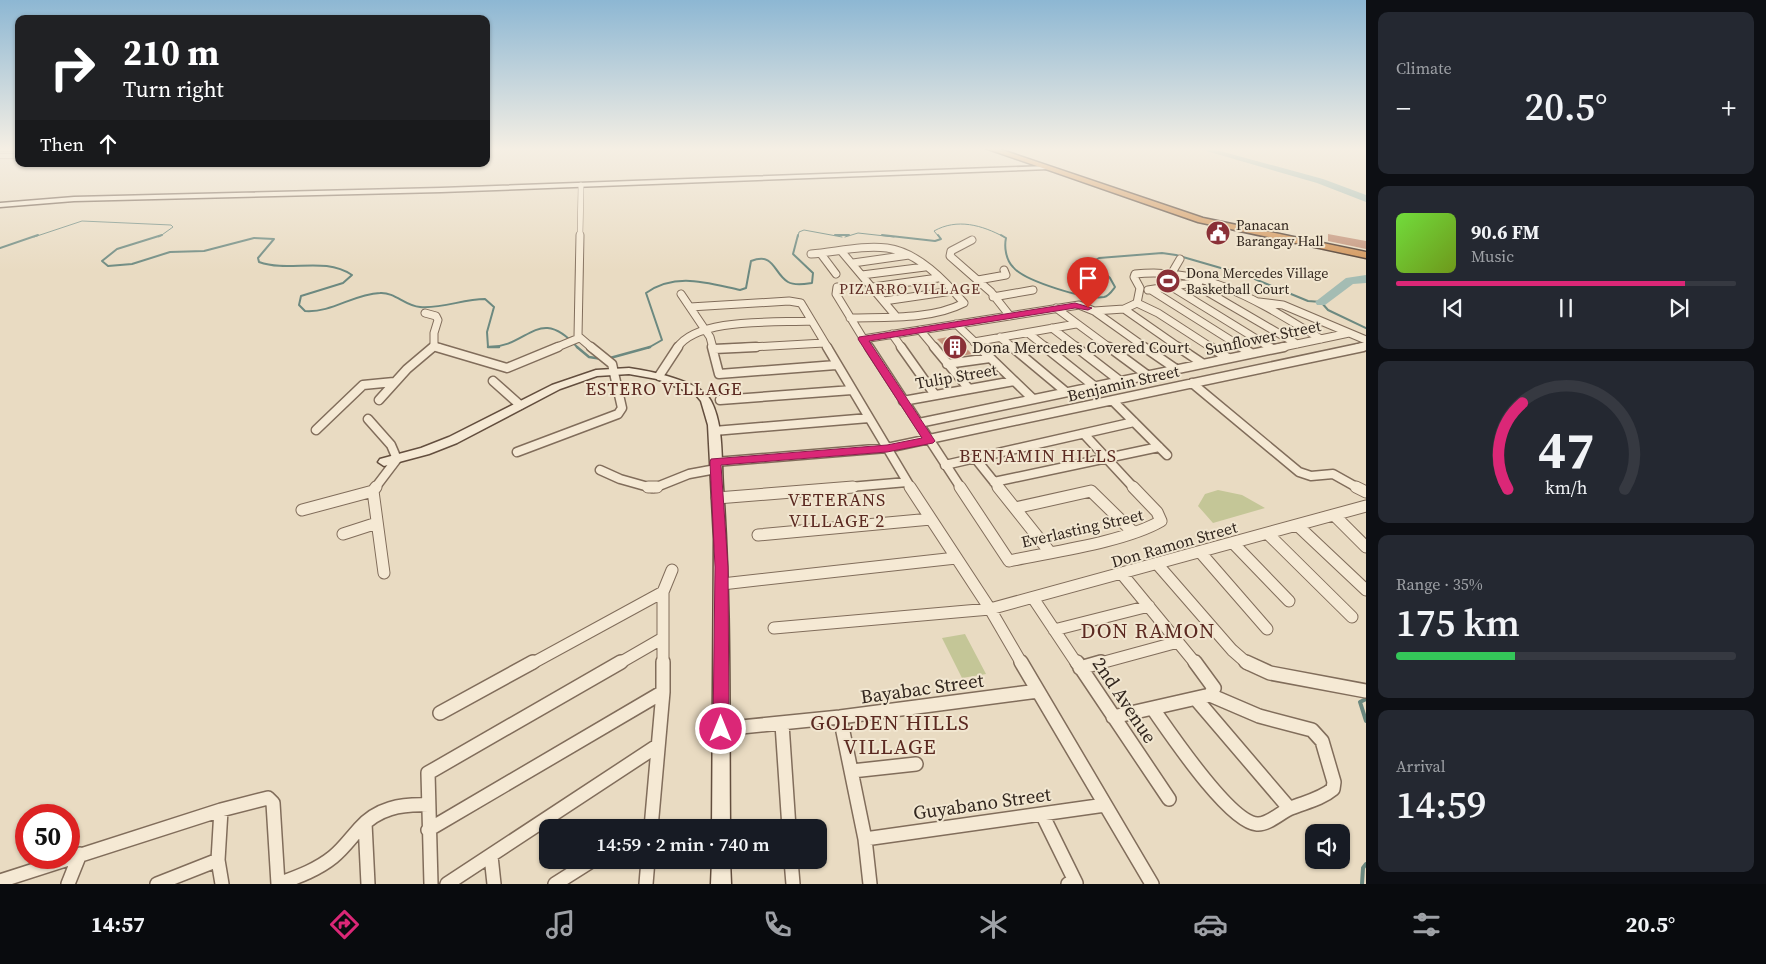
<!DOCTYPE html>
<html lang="en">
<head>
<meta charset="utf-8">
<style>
	body { margin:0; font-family:"Source Serif 4",serif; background:#242831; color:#f1f3f6; height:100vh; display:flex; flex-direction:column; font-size:19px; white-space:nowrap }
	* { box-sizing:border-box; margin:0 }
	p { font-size:16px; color:#9ea1a6 }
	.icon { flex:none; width:28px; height:28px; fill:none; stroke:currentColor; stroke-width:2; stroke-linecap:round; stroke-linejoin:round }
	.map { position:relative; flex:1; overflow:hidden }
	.details { display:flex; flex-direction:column; gap:12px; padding:12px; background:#0d0f14; width:400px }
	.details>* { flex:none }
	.guide { position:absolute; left:15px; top:15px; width:475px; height:152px; border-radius:10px; box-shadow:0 1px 4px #0004; background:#202124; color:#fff; overflow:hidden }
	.tools { position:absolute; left:1305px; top:824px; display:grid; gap:10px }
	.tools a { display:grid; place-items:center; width:45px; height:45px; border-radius:10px; background:#171b24; box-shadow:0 1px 4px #0004; font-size:25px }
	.speed { position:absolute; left:15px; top:804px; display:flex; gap:10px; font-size:25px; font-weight:700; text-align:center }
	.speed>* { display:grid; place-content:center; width:65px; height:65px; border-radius:50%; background:#171b24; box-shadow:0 1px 4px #0004; line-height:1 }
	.speed .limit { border:8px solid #d22; background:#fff; color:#111 }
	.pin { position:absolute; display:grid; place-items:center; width:42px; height:42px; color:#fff; margin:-51px -21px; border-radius:50% 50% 50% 0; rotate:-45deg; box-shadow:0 0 5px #0007 }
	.pin .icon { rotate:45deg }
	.me { position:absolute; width:55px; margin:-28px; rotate:0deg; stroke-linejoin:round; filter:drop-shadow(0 0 4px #0008) }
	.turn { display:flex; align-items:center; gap:18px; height:105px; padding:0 25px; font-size:22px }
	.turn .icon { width:65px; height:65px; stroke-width:2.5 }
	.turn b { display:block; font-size:35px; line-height:42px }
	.then { display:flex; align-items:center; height:48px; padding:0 25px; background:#0003; gap:10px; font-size:19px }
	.big { font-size:38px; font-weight:600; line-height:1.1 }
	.details .tile { flex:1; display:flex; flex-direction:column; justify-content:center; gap:8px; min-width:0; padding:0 18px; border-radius:10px; background:#242831 }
	.details .dial { align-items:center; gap:0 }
	.dial svg { height:130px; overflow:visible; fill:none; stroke:#363941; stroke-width:7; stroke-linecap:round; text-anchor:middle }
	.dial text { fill:#f1f3f6; stroke:none }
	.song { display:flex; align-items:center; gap:15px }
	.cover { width:60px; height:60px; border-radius:8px; background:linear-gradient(135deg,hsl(100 70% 55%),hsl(80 70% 35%)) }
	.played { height:5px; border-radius:2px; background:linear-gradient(90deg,#db2777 85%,#363941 85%) }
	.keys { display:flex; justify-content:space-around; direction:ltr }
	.heat { display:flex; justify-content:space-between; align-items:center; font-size:28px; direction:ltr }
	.charge { height:8px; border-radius:4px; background:linear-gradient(90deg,#34c759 35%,#363941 0) }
	.trip { position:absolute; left:539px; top:819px; width:288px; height:50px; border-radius:10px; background:#171b24; box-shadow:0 1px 4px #0004; font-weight:600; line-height:50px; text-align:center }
	.tab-bar { display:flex; height:80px; justify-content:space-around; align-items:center; background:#090b0e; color:#9ea1a6 }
	.tab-bar .icon { width:35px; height:35px }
	.tab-bar .active { color:#db2777 }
	.tab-bar b { font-size:22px; color:#f1f3f6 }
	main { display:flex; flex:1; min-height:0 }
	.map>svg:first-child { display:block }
	.green { fill:#c4c697 }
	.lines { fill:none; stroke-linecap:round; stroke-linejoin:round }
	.stream-far3 { stroke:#6c8980; stroke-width:1 }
	.stream-far2 { stroke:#6c8980; stroke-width:2 }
	.stream-far1 { stroke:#6c8980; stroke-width:2.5 }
	.stream { stroke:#6c8980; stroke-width:4 }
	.river { fill:#a4bcb3; fill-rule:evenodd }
	.building { fill:#c4947b }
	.street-far4-casing { stroke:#816d5b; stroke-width:6 }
	.street-far3-casing { stroke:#816d5b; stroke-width:9 }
	.street-far2-casing { stroke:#816d5b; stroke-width:11 }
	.street-far1-casing { stroke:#816d5b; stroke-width:13 }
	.street-casing { stroke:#816d5b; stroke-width:16 }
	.secondary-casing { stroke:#634e3e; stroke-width:3 }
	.highway-casing { stroke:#4f3c2f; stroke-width:3 }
	.street-far4 { stroke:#f5e9d4; stroke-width:5 }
	.street-far3 { stroke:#f5e9d4; stroke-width:7 }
	.street-far2 { stroke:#f5e9d4; stroke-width:8 }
	.street-far1 { stroke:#f5e9d4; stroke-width:11 }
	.street { stroke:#f5e9d4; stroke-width:13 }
	.secondary { fill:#f5e9d4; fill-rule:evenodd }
	.highway { fill:#d29559; fill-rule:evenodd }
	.route { fill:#db2777; stroke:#8e194d }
	.labels { text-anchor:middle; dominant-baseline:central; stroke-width:4; stroke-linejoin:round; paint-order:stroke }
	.far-poi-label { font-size:14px; fill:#32261e; stroke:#f1e6d0; text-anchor:start }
	.far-neighbourhood-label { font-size:15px; letter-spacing:1px; fill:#5b2921; stroke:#f1e6d0 }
	.street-label { font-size:16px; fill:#32261e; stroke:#f1e6d0 }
	.poi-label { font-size:16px; fill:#32261e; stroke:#f1e6d0; text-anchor:start }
	.neighbourhood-label { font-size:18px; letter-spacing:1px; fill:#5b2921; stroke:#f1e6d0 }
	.near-street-label { font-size:19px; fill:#32261e; stroke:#f1e6d0 }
	.near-neighbourhood-label { font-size:21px; letter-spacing:1px; fill:#5b2921; stroke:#f1e6d0 }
</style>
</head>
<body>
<main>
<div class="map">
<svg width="1366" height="884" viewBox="0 0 1366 884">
	<rect width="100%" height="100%" fill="#e9dbc2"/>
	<path class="green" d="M1218,490L1242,495L1265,508L1213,523L1198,506L1205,494Z
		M965,634L986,674L962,678L942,638Z"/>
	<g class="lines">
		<path class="stream-far3" d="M34,237L82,221L171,225L173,227L159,237
			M798,237L799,232L804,230L842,237
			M845,237L858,233L894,237
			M939,237L934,231C957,218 982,225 1004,237"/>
		<path class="stream-far2" d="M162,235L117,249L102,261L108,266L132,264L170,252L204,251L254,238L274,239L258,258L259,262C290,273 323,256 352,275L343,283L301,296L299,305L305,311C332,313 353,294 380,293C395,292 405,306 420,307C442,309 463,299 485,299L494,307L487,332L488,347C529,348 538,303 578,348
			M835,235H849
			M882,235L935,241L941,239L938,235
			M1001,235L1006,238C1004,247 1006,260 1013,267C1024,281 1086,300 1104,297C1109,296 1112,291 1115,287L1110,278L1095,263L1094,261L1099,258L1162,253L1176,255L1245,275L1308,301L1321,302L1328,310L1366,328
			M0,248L38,235
			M648,348L662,340L646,293C676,272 707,283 740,290L746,288L751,261C775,252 773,273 788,282C795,286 805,284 812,283L813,273L793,254L798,235"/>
		<path class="stream-far1" d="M488,347H499
			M577,347L589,357L602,359
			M610,358L650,347"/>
		<path class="stream" d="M1366,699L1360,702L1366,721
			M1362,884L1363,868L1366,864"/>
		<path class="river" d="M1196,148H1209L1323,179L1366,195V202L1317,183Z
			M1366,275V283L1353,284L1325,305H1317L1315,302L1346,278Z"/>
	</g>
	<path class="building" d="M1328,234L1366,241V249L1328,241Z
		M954,336L972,354L955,357L937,339Z"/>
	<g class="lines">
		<defs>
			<path id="street-far4" d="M0,149H19
				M0,156H19
				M580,237L581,185"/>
			<path id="street-far3" d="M580,235L578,336L592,348
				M972,240L951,251L950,256L991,292L1010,316
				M842,252L895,315
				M811,254C836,252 862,245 887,248C918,252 945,281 964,303C931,320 886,317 850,318
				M821,254L836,274
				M853,263L909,255
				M1173,271L1180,259
				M862,275L925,267
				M978,280L1006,275L1004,270
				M1194,284L1297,344
				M837,287L836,294L869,348
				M873,287L938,278
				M1172,287L1271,348
				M1148,290L1199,282
				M1151,290L1243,348
				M681,294L710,337L713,348
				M993,297L1033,290
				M884,301L952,291
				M1259,302L1283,305L1366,340
				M1137,303L1158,313L1212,348
				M690,307L789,301L801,303L828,348
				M1056,308L1110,348
				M1124,309L1180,348
				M1094,311L1124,309L1137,303L1140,288L1134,277L1135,274C1207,266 1262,304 1321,339
				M425,313L436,316L438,320L434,333V346
				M956,324L981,348
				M1052,328L1078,348
				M920,330L935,348
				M1028,333L1047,348
				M892,334L902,348
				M1000,337L1013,348
				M863,339L1079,305L1094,311L1146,348
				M974,342L1076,324
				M434,346L440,348
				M432,348L434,346
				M555,348L579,338
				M677,348C697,317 776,323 810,321
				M733,348L824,343
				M1278,348L1349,333
				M1357,348L1366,346"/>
			<path id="street-far2" d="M436,347L507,368L558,347
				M712,347L719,374L836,365
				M827,347L911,488
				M869,347L961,488
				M901,347L935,395
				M934,347L969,389
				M979,347L1033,399
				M1012,347L1066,392
				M1045,347L1094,386
				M1076,347L1120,381
				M1109,347L1147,375
				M1144,347L1176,369
				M1178,347L1202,363
				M1210,347L1228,358
				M1241,347L1251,353
				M1269,347L1273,349
				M714,349L756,347
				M947,364L990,358
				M659,376L678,347
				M493,381L520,405
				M1192,383L1299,472L1311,476L1333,474L1358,488
				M379,400L407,369L433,347
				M720,400L852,390
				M903,401L1014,381
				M1113,401L1167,455
				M368,419L391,445L397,459L375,488
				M919,423L1284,347
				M316,430L363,385L394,382
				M714,431L869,418
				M1084,434L1134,488
				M517,452L618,414L622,408L612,364L591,347
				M975,458L999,488
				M715,462L887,448L1363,347
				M945,465L1134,422
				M600,470L620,479L652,488
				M994,482L1159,447
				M654,488L689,474L716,469
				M838,488L907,482"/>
			<path id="street-far1" d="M376,487L373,491L384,573
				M648,487H657
				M910,487L990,609L1022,664
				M960,487L1009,561C1051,552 1125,542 1161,521L1157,512L1133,487
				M998,487L1049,551
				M1356,487L1366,492
				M717,498L853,487
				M1015,508L1091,491L1133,532
				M302,510L373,491
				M1334,515L1366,547
				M1297,525L1366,590
				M1267,533L1352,617
				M343,534L377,523
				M758,535L931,519
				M1233,543L1289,601
				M1200,552L1267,629
				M1158,565L1232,650L1248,664
				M1122,574L1196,664
				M722,584L956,558
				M1033,598L1077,664
				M774,628L990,609L1366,506
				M1054,630L1149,606
				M531,664L663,592
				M618,664L663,638
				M663,664V592L672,570
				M1097,664L1178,642"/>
			<path id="street" d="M1021,662L1152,884
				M1077,662L1169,799
				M1195,662L1214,688L1210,695
				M1246,662L1270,673L1366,691
				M1080,668L1101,662
				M1196,699L1289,808
				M440,713L533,662
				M840,717L865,839L870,884
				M1113,717L1210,695L1259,716L1312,730L1322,741L1334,782L1333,789C1321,799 1306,802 1291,808C1281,812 1268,825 1257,824C1229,822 1170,733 1153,709
				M782,724L789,828
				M721,729L840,717L1038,691
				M852,771L916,764
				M221,810L218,860L222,884
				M1042,814L1076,883L1068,884
				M365,823L368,884
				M651,828L663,692V662
				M428,830L663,692
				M865,839L1105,805
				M491,856L494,884
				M791,860L793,884
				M0,881L221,810L268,798L273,803L278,884
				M68,884L80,854
				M157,884L218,860
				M278,884C297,877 317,870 333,857C343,849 350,839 359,829C377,808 401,804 428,805
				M431,884L428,773L621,662
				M447,884L657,746
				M555,884L593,860
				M646,884L648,860"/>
			<path id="secondary" d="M1047,166L1050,168L1049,169L441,192L74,201L0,207V203L74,197L441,188Z
				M629,368C650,371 701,381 711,401C724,426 721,460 723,487C731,600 729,714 730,828H712L714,539L708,425L701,401L696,395L657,379L629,374L597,376L560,389L457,443L429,454L384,466L378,462L380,459L421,448L449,437L552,385L596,370Z
				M712,860H730L731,884H711Z"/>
			<path id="highway" d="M985,148H996L1203,218L1366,252V258L1198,222Z"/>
		</defs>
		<use href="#street-far4" class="street-far4-casing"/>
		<use href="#street-far3" class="street-far3-casing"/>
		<use href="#street-far2" class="street-far2-casing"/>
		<use href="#street-far1" class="street-far1-casing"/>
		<use href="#street" class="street-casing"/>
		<use href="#secondary" class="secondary-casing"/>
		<use href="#highway" class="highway-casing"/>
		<use href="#street-far4" class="street-far4"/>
		<use href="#street-far3" class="street-far3"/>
		<use href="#street-far2" class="street-far2"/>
		<use href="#street-far1" class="street-far1"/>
		<use href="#street" class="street"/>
		<use href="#secondary" class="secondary"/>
		<use href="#highway" class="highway"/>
	</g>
	<linearGradient id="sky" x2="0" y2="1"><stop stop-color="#8db7d3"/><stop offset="0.55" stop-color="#f5efe4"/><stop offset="1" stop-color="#f5efe4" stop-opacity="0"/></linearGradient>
	<rect width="1366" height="271" fill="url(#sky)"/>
	<path class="route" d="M1075,303L1092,308L1088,310L1075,308L869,341L935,441L933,443L887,452L721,465L728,567L729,729L727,734L721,736L715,734L713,729L715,567L710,462L711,459L887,445L922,438L858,339L859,337Z"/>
	<defs>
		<symbol id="civic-disc" viewBox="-11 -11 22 22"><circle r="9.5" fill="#8a3037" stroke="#f1e6d0"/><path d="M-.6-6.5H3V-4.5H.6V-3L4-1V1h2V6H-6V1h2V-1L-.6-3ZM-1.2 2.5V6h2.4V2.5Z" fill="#fff"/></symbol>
		<symbol id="stadium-disc" viewBox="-11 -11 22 22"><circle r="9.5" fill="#8a3037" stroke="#f1e6d0"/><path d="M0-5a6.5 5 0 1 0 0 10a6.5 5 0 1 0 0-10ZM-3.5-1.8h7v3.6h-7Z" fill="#fff"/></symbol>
		<symbol id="building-disc" viewBox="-11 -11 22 22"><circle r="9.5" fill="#8a3037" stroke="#f1e6d0"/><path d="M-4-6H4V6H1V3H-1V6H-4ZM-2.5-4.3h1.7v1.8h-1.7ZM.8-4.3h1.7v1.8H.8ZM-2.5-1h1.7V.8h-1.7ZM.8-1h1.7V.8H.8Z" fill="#fff"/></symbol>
	</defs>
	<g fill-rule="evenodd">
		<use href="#civic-disc" x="1204" y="219" width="28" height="28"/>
		<use href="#stadium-disc" x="1154" y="267" width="28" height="28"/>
		<use href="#building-disc" x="941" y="333" width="28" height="28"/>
	</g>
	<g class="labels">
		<g class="far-poi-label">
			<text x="1236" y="225">Panacan<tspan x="1236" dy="16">Barangay Hall</tspan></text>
			<text x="1186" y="273">Dona Mercedes Village<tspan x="1186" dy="16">Basketball Court</tspan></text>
		</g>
		<g class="far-neighbourhood-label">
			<text x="910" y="288">PIZARRO VILLAGE</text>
		</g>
		<g class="street-label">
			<text transform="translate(1263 337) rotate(-12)">Sunflower Street</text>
			<text transform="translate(956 376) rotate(-10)">Tulip Street</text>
			<text transform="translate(1123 383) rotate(-13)">Benjamin Street</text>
			<text transform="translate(1082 528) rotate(-13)">Everlasting Street</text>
			<text transform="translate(1174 544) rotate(-16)">Don Ramon Street</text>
		</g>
		<g class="poi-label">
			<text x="972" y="347">Dona Mercedes Covered Court</text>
		</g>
		<g class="neighbourhood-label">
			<text x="664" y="388">ESTERO VILLAGE</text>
			<text x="1038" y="455">BENJAMIN HILLS</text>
			<text x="837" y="499">VETERANS<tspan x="837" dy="21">VILLAGE 2</tspan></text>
		</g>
		<g class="near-street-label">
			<text transform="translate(922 688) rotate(-8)">Bayabac Street</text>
			<text transform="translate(1125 700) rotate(56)">2nd Avenue</text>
			<text transform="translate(982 803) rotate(-8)">Guyabano Street</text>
		</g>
		<g class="near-neighbourhood-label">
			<text x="1148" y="630">DON RAMON</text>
			<text x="890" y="722">GOLDEN HILLS<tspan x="890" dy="24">VILLAGE</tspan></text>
		</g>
	</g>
</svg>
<div class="tools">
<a><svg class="icon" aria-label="sound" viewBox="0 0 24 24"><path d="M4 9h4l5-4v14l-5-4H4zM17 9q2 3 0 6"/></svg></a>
</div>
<div class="speed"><div class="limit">50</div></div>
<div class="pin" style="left:1088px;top:308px;background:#d93025"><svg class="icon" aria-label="arrive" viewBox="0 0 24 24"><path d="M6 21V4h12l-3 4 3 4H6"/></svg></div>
<svg class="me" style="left:721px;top:729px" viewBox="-20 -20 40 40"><circle r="17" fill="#db2777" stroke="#fff" stroke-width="3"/><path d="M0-11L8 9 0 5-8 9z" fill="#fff"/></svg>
<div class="trip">14:59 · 2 min · 740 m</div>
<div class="guide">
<div class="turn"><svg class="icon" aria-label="right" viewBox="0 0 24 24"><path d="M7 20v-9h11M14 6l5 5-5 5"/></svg><div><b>210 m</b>Turn right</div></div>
<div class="then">Then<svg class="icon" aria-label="ahead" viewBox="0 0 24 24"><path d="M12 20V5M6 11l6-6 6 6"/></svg></div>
</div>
</div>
<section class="details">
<div class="tile"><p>Climate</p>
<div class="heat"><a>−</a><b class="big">20.5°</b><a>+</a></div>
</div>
<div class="tile">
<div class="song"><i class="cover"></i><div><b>90.6 FM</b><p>Music</p></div></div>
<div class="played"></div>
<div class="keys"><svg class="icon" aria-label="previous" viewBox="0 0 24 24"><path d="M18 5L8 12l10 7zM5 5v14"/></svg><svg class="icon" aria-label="pause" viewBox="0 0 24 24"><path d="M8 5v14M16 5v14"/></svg><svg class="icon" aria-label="next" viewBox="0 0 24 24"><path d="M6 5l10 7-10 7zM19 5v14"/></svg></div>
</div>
<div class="tile dial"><svg viewBox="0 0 100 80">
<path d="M14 69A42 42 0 1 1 86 69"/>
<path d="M14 69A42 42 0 0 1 23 16" stroke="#db2777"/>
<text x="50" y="56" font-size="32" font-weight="700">47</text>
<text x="50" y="72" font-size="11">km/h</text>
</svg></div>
<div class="tile"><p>Range · 35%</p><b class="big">175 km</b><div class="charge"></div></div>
<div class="tile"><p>Arrival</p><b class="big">14:59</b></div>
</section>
</main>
<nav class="tab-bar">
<b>14:57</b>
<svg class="icon active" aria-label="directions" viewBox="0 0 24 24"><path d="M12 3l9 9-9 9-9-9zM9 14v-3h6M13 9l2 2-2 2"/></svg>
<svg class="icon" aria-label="music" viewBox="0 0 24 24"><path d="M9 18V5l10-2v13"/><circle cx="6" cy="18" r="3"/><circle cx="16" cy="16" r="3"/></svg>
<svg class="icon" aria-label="phone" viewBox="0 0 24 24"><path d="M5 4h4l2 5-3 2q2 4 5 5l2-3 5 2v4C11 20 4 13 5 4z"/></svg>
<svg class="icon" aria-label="climate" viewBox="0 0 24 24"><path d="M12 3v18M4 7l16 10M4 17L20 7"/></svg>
<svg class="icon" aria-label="car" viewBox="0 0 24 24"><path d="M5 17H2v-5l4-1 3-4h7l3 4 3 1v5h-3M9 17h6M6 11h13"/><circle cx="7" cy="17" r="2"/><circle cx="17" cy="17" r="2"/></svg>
<svg class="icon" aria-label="filters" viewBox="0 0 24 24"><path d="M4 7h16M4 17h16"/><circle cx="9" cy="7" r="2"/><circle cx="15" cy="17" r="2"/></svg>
<b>20.5°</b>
</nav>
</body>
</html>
